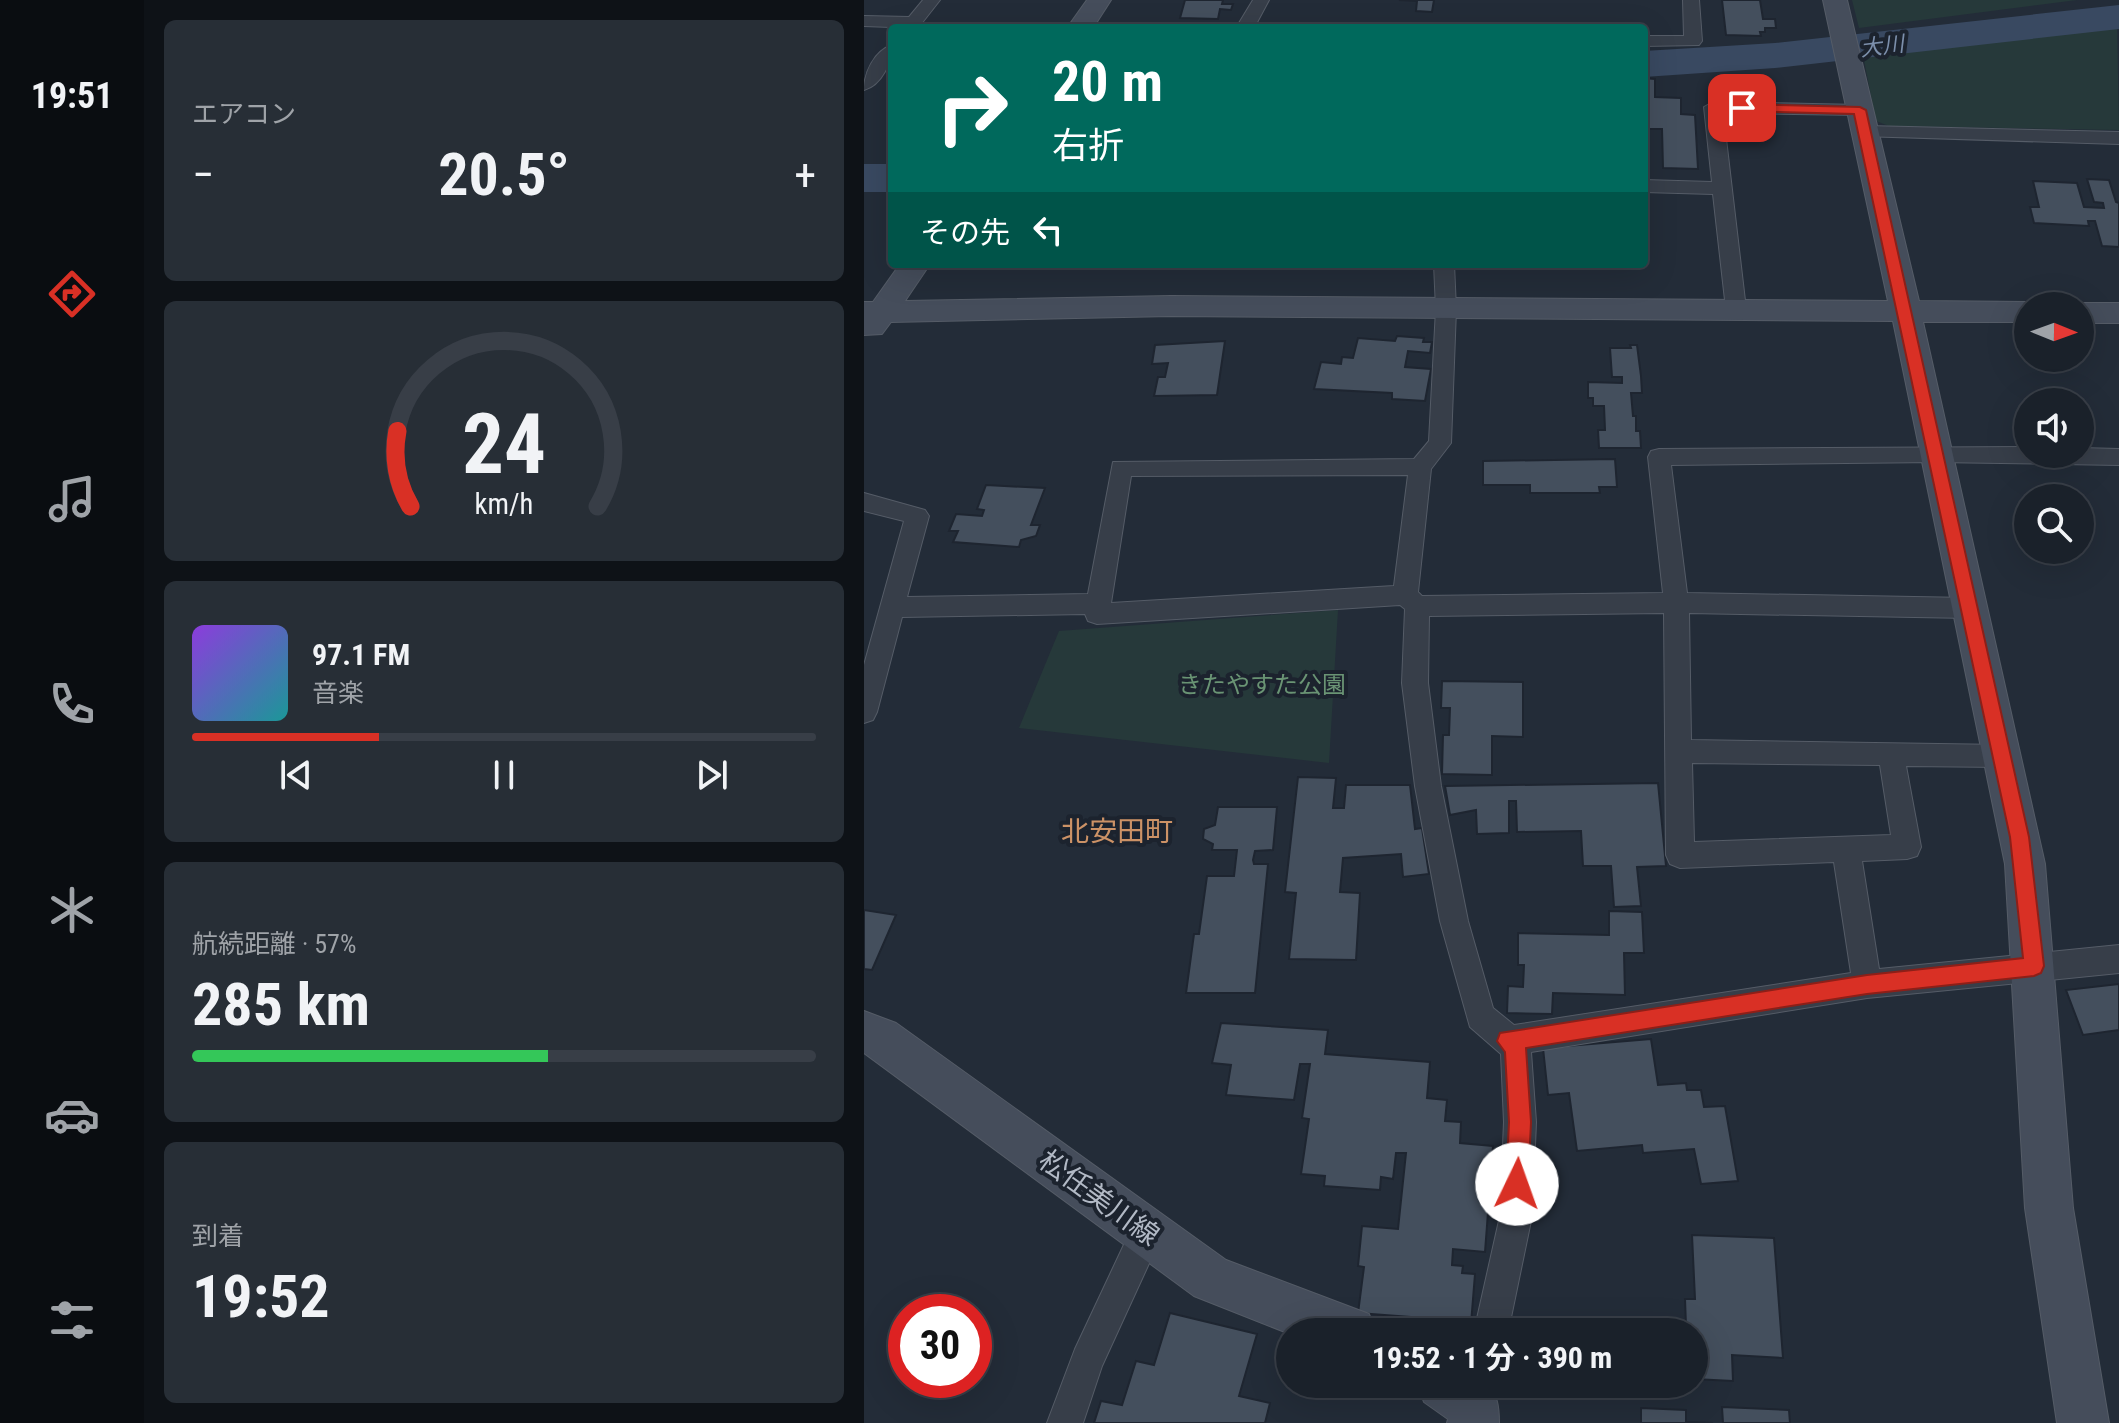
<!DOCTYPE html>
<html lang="ja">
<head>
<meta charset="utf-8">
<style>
	body { margin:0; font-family:"Roboto Condensed","Noto Sans JP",sans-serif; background:#272e36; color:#f1f3f6; height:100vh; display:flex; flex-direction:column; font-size:30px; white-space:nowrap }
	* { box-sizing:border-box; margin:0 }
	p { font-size:26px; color:#9fa3a8 }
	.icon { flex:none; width:44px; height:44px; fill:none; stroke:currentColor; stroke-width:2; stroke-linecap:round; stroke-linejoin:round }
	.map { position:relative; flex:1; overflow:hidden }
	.details { display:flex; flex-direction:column; gap:20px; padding:20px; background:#0e1217; width:720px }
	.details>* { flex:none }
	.hud { position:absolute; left:24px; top:24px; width:760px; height:244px; border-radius:8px; box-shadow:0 8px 32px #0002,0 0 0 2px #383e47; background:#00695c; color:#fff; overflow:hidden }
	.needle { width:52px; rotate:91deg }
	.tools { position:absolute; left:1150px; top:292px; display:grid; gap:16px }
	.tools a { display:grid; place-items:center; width:80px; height:80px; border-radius:50%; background:#1a212a; box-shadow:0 8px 32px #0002,0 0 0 2px #383e47; font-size:40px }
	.speed { position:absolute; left:24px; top:1294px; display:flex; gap:16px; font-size:40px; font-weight:700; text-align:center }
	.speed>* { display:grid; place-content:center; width:104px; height:104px; border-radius:50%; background:#1a212a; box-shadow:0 8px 32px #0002,0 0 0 2px #383e47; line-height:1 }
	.speed .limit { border:12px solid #d22; background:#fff; color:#111 }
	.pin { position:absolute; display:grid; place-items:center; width:68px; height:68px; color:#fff; margin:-34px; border-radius:16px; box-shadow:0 4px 12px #0006 }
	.me { position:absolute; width:88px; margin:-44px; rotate:3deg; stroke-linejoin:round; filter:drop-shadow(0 0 6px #0008) }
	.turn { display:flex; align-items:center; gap:28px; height:168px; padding:0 32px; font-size:36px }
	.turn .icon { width:104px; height:104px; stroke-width:2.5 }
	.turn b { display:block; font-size:56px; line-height:68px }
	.then { display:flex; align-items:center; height:76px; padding:0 32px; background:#0003; gap:16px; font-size:30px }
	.big { font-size:60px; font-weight:700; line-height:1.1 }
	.details .tile { flex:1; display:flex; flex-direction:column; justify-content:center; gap:12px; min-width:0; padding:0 28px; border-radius:12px; background:#272e36 }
	.details .dial { align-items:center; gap:0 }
	.dial svg { height:208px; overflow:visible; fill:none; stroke:#383e47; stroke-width:7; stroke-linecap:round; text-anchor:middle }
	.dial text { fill:#f1f3f6; stroke:none }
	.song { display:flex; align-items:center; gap:24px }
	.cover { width:96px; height:96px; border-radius:12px; background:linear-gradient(135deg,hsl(270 70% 55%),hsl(180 70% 35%)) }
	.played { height:8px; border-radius:4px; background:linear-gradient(90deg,#d93025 30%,#383e47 30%) }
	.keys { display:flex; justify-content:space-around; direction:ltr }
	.heat { display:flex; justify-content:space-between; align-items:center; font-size:44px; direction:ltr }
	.charge { height:12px; border-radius:6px; background:linear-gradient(90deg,#34c759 57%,#383e47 0) }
	.trip { position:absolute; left:412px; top:1318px; width:432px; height:80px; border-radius:40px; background:#1a212a; box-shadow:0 8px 32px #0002,0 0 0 2px #383e47; font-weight:700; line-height:80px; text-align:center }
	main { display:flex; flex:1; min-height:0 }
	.menu { display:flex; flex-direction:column; width:144px; justify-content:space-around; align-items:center; background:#0a0d11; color:#9fa3a8 }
	.menu .icon { width:56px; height:56px }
	.menu .active { color:#d93025 }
	.menu b { font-size:36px; color:#f1f3f6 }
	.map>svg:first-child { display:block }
	.green { fill:#26393a }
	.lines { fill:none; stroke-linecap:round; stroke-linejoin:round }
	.river { fill:#394961; fill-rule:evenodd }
	.building { fill:#444f5d; stroke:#1e2530; stroke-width:2 }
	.street-casing { stroke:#555c67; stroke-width:2 }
	.secondary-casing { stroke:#555c67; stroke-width:2 }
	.street { fill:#373e49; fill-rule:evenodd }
	.secondary { fill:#454d5b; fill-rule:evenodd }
	.route { fill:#d93025; stroke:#8d1f18; stroke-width:2 }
	.labels { text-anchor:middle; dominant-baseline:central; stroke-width:8; stroke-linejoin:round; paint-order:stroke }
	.far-water-label { font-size:22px; font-style:italic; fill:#7c8fab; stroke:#1c232e }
	.park-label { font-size:24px; fill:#6a9474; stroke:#1c232e }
	.quarter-label { font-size:28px; fill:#cc9266; stroke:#1c232e }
	.near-street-label { font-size:28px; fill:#b2b9c5; stroke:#1c232e }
</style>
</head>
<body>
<main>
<nav class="menu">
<b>19:51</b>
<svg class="icon active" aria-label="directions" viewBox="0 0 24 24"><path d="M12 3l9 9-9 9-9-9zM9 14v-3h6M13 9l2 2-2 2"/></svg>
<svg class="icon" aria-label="music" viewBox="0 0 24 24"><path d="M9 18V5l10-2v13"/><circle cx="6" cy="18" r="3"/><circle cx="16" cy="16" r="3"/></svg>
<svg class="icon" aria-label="phone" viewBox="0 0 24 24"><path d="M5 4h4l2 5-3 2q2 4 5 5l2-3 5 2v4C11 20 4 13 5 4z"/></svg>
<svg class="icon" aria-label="climate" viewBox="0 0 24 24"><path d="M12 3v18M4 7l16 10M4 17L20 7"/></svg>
<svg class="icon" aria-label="car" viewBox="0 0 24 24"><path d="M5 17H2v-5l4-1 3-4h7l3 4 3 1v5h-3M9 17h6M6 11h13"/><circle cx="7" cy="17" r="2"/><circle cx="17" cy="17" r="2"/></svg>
<svg class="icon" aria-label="filters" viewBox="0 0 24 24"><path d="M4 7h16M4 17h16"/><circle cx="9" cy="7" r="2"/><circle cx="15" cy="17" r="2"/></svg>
</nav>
<section class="details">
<div class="tile"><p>エアコン</p>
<div class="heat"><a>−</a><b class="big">20.5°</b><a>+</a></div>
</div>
<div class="tile dial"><svg viewBox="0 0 100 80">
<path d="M14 69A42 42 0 1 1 86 69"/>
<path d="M14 69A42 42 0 0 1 9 40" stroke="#d93025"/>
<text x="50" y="56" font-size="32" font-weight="700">24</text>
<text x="50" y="72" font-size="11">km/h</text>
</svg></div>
<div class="tile">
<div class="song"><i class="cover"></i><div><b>97.1 FM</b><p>音楽</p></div></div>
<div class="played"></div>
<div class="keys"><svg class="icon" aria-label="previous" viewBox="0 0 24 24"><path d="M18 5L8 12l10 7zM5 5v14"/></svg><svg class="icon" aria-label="pause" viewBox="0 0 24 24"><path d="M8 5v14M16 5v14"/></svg><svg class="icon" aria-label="next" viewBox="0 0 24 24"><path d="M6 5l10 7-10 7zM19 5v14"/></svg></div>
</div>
<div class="tile"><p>航続距離 · 57%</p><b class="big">285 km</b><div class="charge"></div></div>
<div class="tile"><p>到着</p><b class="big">19:52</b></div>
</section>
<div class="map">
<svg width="1255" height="1423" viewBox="0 0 1255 1423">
	<rect width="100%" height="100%" fill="#232c38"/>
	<path class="green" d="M988,0H1213L995,28Z
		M1253,21L1255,130L1025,126L1012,121L999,55Z
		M474,610L465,763L155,728L195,631Z"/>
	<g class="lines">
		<path class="river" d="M1255,5V29L911,68L780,77V51L911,43Z
			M0,164H28V192H0Z"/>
	</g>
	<path class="building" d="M321,0H359L358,4H369L367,10L356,9L354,19L316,18Z
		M535,0H570L568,12L552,11L553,1Z
		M858,0H896L899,19H911L912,28H901V32H896L897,36L862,35Z
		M780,78L791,79V97L817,98V114L831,115L834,169L799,168L798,129H780Z
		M1223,179L1245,180L1252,202L1255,203V247L1238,246L1231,221H1224L1225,226L1170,223L1166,207H1175L1169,181L1213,183L1220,207L1240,208L1239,203L1230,202Z
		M533,336L560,338L559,342H568L566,353L544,351L541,367L567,369L561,401L528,399V393L450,389L457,362L477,364L478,357L489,358L494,338L531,341Z
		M361,341L353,395L290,396L294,377H301L304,363L288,364L291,345Z
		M766,345H773L777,376L778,393H767L769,416H772V431H776L777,448H735L734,430H741L740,406H729V398H724V382L758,383V377H748L746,348H767Z
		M751,459L753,487H735L736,493H666V485H619V461Z
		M122,485L181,488L167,525H176L172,536L157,540L155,547L89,542L94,531H85L92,514L118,516L120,510L113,509Z
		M578,681L659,682V737L628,736V775L578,774L579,735H585L586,708H577Z
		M434,777L472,778L469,808H480L482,785H546L551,829L558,828L565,874L539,877L537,854L479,858L476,892L496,893L492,960L425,959L432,893L421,892Z
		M794,783L802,866L773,867L777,906L750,907L747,866H719L717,831L653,832L652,801H645V833L613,834L612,810L586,815L581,786Z
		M354,807H413L409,850L391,851L389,860L390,864H404L391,993H322L330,934H335L343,876H370L373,850H348L349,844L339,839L340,829L351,825Z
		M0,910L32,915L8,970L0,969Z
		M745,911L778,912L780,953H760L761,995L689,993L688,1014L643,1013L644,986L659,987L660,965H654V933L745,935Z
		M1255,984V1030L1219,1035L1202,990Z
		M357,1023L464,1030L461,1054L566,1062L563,1098L583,1100L581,1121L597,1122L596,1143L629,1146L621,1252L589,1249L588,1265L599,1266L598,1273L611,1274L607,1324L584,1322L583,1332L546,1329V1317L494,1313L500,1267L494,1266L498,1226L534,1229L542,1153H532L529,1179L517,1177L516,1190L460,1186L461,1176L437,1174L445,1119L438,1118L446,1064H436L430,1100L362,1095L367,1065L348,1063Z
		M787,1039L794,1085L822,1083L823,1090H837L840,1107L861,1106L874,1181L837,1184L830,1149L779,1153L778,1145L713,1151L705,1093L684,1095L679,1048Z
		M828,1235L910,1238L919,1358L868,1355L869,1381L830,1379V1332H788V1325L822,1326L821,1299H831Z
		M306,1313L393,1334L375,1396L406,1403L401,1423H230L237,1401L258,1405L272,1361L290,1365Z
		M858,1407L925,1410L926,1423H859Z
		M777,1408L822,1410V1422L849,1423H777Z"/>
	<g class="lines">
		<defs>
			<path id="street" d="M59,0H76L54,28L0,26V16L45,17Z
				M389,0H405L390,28H372Z
				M819,0H835L838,41L835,45L780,46V36H820Z
				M28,45C28,62 18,85 0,90C0,73 10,51 28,45Z
				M849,102L996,105L1005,110L996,115L859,113L882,309L879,314H865L862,309L849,194L780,192V180L848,182L840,107Z
				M1003,126L1255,132V144L996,136L994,132L996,128Z
				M570,264H590L592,309L587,443L567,469L554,592L558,596L799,593L784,457L787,451L795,449L1164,447V454H1216V448L1255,449V465L1072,462L807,465L823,593L1105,598L1114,601L1117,608L1114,615L1105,618L825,613L827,740L1139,745L1148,748L1152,756L1148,764L1139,767L1042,766L1057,847L1053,856L1043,859L998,861L1015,969L1255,945V973L1003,998L667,1052L672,1122L668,1216L644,1332H610L636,1216L640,1122L637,1054L606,1027L576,921L551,786L538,683L541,609L536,605L233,624L224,621L221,614L38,617L13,712L9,720L0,723V665L40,521L0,511V493L61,510L65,516L43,597L224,594L249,462L550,459L565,441L572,309ZM544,475L530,586L247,603L267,476ZM800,613L802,855L806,864L816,868L970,862L987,973L650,1025L629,1008L604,921L577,786L564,683L565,616ZM828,763L1016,765L1027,835L830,842Z
				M283,1217L295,1221L299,1233L238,1366L219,1423H183L211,1349L271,1221Z"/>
			<path id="secondary" d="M223,0H247L229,28H203Z
				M959,0H983L1055,301L1164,302L1176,306H1164V322H1059L1181,864L1209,1208L1245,1423H1193L1161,1208L1141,864L1029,321L307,316L27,322L18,334L0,335V302H9L36,264H66L41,301L307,296L1024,301Z
				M1216,303H1255V323H1216V306H1205Z
				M0,1011L32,1023L362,1260L505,1314L512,1332L426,1334L330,1296L0,1053Z
				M553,1384H621C634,1393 635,1408 635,1423H583L584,1419L560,1402Z"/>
		</defs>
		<use href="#street" class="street-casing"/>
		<use href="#secondary" class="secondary-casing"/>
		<use href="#street" class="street"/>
		<use href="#secondary" class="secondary"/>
	</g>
	<path class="route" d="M878,104L996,107L1002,110L1165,837L1180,966L1177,973L1170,976L1003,994L662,1048L667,1122L664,1184L661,1192L653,1196L645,1192L642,1184L645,1122L641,1052L633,1041L636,1033L1003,975L1159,958L1146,837L990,114L873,111V105Z"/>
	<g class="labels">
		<g class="far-water-label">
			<text transform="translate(1018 46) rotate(-7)">大川</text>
		</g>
		<g class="park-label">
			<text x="398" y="685">きたやすた公園</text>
		</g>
		<g class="quarter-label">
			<text x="253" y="831">北安田町</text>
		</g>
		<g class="near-street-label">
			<text transform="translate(235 1198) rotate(36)">松任美川線</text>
		</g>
	</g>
</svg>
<div class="tools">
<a><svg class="needle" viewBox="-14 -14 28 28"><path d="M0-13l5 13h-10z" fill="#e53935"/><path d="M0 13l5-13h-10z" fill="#9fa3a8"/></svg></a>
<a><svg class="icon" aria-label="sound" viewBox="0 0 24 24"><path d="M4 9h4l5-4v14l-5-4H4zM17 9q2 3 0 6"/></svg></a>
<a><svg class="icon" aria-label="search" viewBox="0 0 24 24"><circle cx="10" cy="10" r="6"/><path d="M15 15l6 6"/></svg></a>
</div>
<div class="speed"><div class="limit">30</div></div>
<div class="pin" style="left:878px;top:108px;background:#d93025"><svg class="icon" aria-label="arrive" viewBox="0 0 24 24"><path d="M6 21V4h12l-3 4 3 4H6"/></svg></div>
<svg class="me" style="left:653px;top:1184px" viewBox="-20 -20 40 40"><circle r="19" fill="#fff"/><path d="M0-13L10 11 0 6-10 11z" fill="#d93025"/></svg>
<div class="trip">19:52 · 1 分 · 390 m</div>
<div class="hud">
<div class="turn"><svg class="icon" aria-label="right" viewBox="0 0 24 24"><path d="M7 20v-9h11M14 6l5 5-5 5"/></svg><div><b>20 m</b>右折</div></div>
<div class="then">その先<svg class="icon" aria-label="left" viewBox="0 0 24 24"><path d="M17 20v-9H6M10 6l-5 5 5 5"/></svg></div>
</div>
</div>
</main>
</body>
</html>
